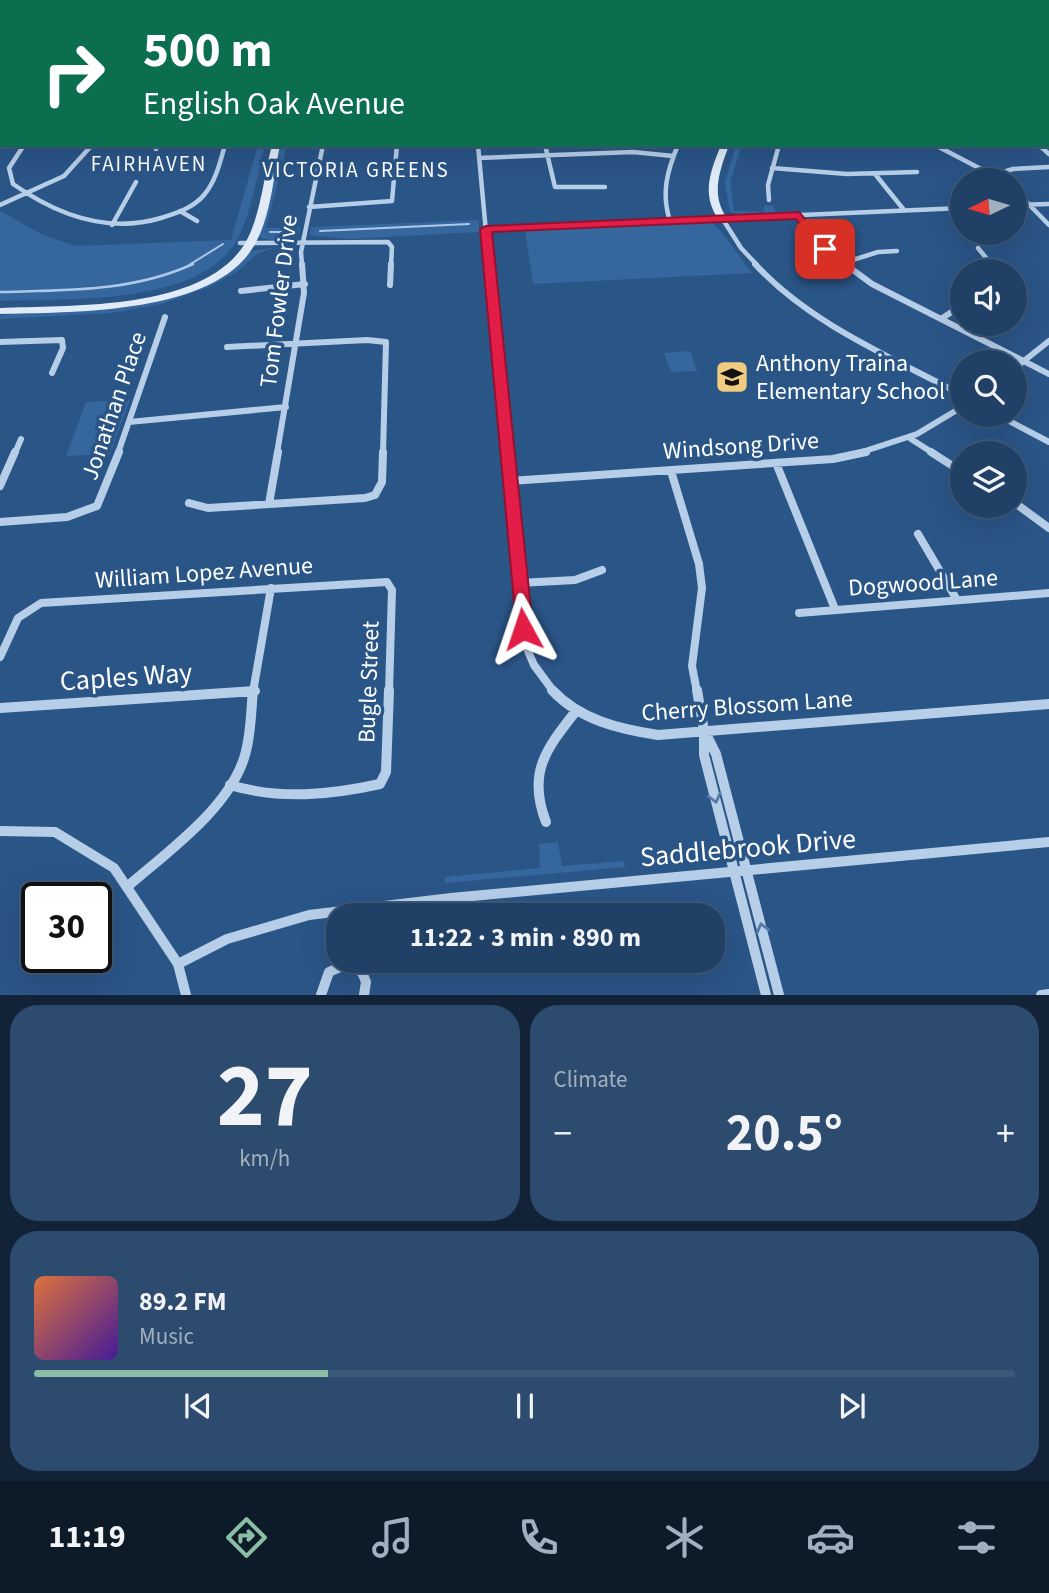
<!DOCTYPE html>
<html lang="en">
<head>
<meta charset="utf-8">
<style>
	body { margin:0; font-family:"Source Sans 3",sans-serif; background:#2d4b6e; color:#f1f3f6; height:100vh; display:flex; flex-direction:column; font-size:26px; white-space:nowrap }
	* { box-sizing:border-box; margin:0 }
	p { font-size:23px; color:#a2afbf }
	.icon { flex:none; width:38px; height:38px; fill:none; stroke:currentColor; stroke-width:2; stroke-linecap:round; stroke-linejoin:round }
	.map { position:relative; height:995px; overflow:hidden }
	.sheet { display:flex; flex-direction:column; gap:10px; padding:10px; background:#122338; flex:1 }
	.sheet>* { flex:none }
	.guide { position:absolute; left:0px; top:0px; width:1050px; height:147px; box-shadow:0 7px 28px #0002,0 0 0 2px #3d5979; background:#0b6e4f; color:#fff; overflow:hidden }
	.needle { width:46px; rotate:265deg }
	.buttons { position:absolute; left:950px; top:168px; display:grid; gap:14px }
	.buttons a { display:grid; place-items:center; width:77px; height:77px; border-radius:50%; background:#204065; box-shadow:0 7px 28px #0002,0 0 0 2px #3d5979; font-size:35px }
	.speed { position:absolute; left:21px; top:882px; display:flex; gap:14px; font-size:35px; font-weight:700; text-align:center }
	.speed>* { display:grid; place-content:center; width:91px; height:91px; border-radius:50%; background:#204065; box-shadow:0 7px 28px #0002,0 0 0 2px #3d5979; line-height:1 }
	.speed .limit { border:4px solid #111; border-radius:10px; background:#fff; color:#111 }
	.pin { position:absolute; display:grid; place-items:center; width:60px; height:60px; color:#fff; margin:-30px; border-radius:14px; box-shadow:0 4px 10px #0006 }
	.me { position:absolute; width:77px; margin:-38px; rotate:355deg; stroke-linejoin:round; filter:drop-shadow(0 0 5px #0008) }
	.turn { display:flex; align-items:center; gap:24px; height:147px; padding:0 28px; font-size:32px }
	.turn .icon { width:91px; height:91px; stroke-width:2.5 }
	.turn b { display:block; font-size:49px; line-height:60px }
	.big { font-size:52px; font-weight:700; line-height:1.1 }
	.sheet .tile { flex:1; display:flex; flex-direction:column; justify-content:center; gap:10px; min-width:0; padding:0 24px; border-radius:28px; background:#2d4b6e }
	.sheet .dial { align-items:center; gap:0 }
	.dial b { font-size:91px; line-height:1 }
	.song { display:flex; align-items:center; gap:21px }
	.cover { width:84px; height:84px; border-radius:10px; background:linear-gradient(135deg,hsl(20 70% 55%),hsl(260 70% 35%)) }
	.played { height:7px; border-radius:4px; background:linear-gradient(90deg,#8abfa5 30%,#3d5979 30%) }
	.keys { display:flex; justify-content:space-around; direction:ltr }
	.heat { display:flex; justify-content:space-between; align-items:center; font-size:38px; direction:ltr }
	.sheet .tiles { flex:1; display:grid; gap:10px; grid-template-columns:1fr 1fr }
	.tile:last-child { grid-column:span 2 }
	.trip { position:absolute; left:326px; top:903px; width:399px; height:70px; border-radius:28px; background:#204065; box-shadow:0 7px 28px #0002,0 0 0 2px #3d5979; font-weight:700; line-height:70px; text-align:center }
	.menu { display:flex; height:112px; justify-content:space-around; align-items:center; background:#0d1a28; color:#a2afbf }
	.menu .icon { width:49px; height:49px }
	.menu .on { color:#8abfa5 }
	.menu b { font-size:32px; color:#f1f3f6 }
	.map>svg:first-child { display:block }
	.green { fill:#35679e }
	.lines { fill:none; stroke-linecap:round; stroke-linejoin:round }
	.stream-far1 { stroke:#acc9e8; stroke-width:2 }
	.stream { stroke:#acc9e8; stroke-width:2.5 }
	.street-far4 { stroke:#b7cee8; stroke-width:3.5 }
	.street-far3 { stroke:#b7cee8; stroke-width:4.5 }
	.street-far2 { stroke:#b7cee8; stroke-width:6 }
	.street-far1 { stroke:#b7cee8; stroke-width:8 }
	.street { stroke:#b7cee8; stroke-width:10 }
	.secondary { fill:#e0ebf7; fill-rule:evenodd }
	.primary { fill:#f8fbfe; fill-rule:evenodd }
	.rail { stroke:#fff; stroke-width:2; stroke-dasharray:6 2.5; stroke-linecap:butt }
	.wall { fill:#335e8d }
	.building { fill:#3b6da4; stroke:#294c73; stroke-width:2 }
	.oneway { stroke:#5479a4 }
	.route { fill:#e11d48; stroke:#92132f; stroke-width:2 }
	.labels { text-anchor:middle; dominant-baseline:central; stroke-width:7; stroke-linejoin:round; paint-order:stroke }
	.far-neighbourhood-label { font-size:21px; letter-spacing:2px; fill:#fff; stroke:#2a5587 }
	.street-label { font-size:24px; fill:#fff; stroke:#2a5587 }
	.poi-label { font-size:24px; fill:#fff; stroke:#2a5587; text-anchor:start }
	.near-street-label { font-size:28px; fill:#fff; stroke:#2a5587 }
</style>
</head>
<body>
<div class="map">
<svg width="1049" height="995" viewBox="0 0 1049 995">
	<rect width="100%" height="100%" fill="#2a5587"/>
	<path class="green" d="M258,145H265C257,174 252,211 238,238C202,307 66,298 0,301V211L43,235L76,246L231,240Z
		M280,145L287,146L266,228L300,227L299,234C289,241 269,242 258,236Z
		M736,145H742L730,182L734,211L763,212L765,205L773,206L776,212L825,211L742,215L730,212L725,183Z
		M478,220L480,232L347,239L310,235L311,227Z
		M710,222C721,226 742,262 753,273L533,284L525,230Z
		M277,247L258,253L238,271L211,286L162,304L112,313L0,319V316L10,313L115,308L175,296L236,264L252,251Z
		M690,351L697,371L671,372L664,353Z
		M130,400L110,454L66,456L86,402Z
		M558,842L562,866L624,861L625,867L445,883V877L540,868L539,844Z"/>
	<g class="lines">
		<path class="stream-far1" d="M320,231L469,224
			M270,232H290
			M189,265L223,244"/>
		<path class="stream" d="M0,292C66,290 132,292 193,264"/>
		<path class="street-far4" d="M716,0L718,2
			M749,0L751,2
			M567,2L608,0"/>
		<path class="street-far3" d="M24,145L9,168L13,184C57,215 107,234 161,218C177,213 193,208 204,195C216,181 220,162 225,145
			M478,145L489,265
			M545,145L555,187H605
			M935,145L1002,180
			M1039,145L1049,154
			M156,149L158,145
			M479,158L633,152L673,156
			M772,168L847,174L917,172
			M875,174L904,210
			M993,175L1013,169L1049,167
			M1015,190L1049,225
			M769,200L768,185L779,145
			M0,205L64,176L92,145
			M1015,205L1049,204
			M309,207L392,201L397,145
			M180,211L197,221
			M799,215L825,249L847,265
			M722,218L741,248L757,265
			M670,221C661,194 667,171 678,145
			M112,225L136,182
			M486,229L962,208
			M240,243L388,242L392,247L391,265
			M978,248L987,259L986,265
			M843,263L878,252L897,251
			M302,265L301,252L323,145"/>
		<path class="street-far2" d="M489,264L507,453
			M755,264C810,324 891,357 962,395
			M845,264L872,284L1049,374
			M986,271L987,264
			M390,285L391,264
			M241,291L305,284
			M941,319L962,305
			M0,342L62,340L63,348L52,373
			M227,347L367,340L386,342L383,453
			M1015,368L1049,341
			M998,415L1049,442
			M129,422L286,407
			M911,439L933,453
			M15,453L21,439
			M118,453L165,317
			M277,453L304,293L302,264
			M859,453L917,434L962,407"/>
		<path class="street-far1" d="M507,452L525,644L534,665L554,692
			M931,452L962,472
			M776,463L835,609
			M671,471L699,564L702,588L692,666L697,692
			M510,481L833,459L866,452
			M0,486L15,452
			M189,503L208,508L365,498L375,495L382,482L383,452
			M1015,503L1049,528
			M269,504L278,452
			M0,522L67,517L97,506L119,452
			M918,534L957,600
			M519,583L575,580L602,570
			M799,613L1049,593
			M0,657L18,618L41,603L387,582L392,590L389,692
			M238,692L255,691
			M253,692L271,588"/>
		<path class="street" d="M552,690C580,720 619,729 658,735L1049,704
			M697,690L704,731V755L766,995
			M0,708L255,691
			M706,734L716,754L779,995
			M230,785C280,800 330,795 380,784L386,772L389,690
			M546,822C527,773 546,749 576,711
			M0,831L55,832L114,868L178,964L186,995
			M127,887C167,852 230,808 245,755C251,735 251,711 253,690
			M178,964L227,939L309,915L451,898L1049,842
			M321,995L329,972L347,964L362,972L366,982L364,995
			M1041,995L1049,994"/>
		<path class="secondary" d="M221,0H227L220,2Z
			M938,0H945L946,2H939Z
			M272,145H280C273,178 271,220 252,249C210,315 70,312 0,314V308C70,305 197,311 242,248C260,223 264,175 272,145Z
			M721,145H729C720,170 710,194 727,218L722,221L719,220C701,195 710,172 721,145Z"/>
		<path class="primary" d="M1048,83L1049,84V90L1048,89Z
			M0,92H2V98H0Z"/>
		<path class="rail" d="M925,0L927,2
			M893,2L896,0"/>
	</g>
	<path class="wall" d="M0,0H76V2H2V38H0Z"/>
	<path class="building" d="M0,0H68L67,2H2V27H0Z"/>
	<defs><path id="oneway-chevron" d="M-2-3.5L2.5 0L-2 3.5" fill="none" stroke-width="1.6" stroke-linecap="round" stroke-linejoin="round" transform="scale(1.75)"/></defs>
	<g class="oneway">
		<use href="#oneway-chevron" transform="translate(715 798) rotate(76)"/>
		<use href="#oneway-chevron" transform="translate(762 928) rotate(-105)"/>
	</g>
	<path class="route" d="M799,212L829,247V252H821L796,219L492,232L533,629L523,637L517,635L480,229L486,226Z"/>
	<defs>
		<symbol id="school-square" viewBox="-11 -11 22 22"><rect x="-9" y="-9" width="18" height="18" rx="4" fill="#eecb7e" stroke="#2a5587"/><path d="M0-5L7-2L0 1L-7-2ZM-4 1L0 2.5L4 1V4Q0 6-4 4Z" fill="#111"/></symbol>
	</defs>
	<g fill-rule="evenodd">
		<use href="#school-square" x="713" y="358" width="38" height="38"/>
	</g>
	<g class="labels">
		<g class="far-neighbourhood-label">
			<text x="149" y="164">FAIRHAVEN</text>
			<text x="356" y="170">VICTORIA GREENS</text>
		</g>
		<g class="street-label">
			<text transform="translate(279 301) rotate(-83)">Tom Fowler Drive</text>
			<text transform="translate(114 406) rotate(-71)">Jonathan Place</text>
			<text transform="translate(741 446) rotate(-4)">Windsong Drive</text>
			<text transform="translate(204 573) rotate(-4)">William Lopez Avenue</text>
			<text transform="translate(923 583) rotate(-4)">Dogwood Lane</text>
			<text transform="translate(369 682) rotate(-88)">Bugle Street</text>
			<text transform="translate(747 706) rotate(-4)">Cherry Blossom Lane</text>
		</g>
		<g class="poi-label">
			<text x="756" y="363">Anthony Traina<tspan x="756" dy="28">Elementary School</tspan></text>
		</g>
		<g class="near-street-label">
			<text transform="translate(126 677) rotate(-4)">Caples Way</text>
			<text transform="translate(748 848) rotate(-5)">Saddlebrook Drive</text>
		</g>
	</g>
</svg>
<div class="buttons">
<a><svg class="needle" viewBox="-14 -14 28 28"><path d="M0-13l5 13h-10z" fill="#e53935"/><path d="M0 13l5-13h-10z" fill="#a2afbf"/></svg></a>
<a><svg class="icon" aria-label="sound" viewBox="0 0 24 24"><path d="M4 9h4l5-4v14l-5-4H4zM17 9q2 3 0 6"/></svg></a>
<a><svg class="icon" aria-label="search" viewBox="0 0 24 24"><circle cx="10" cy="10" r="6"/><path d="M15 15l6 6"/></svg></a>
<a><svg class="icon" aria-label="layers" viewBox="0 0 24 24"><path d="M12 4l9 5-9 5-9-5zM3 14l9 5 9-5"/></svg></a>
</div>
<div class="speed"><div class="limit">30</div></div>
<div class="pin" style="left:825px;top:249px;background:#d93025"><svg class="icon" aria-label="arrive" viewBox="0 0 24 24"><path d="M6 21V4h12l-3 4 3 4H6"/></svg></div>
<svg class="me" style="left:523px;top:629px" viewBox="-20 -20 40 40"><path d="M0-17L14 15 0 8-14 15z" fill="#e11d48" stroke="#fff" stroke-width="4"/></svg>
<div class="trip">11:22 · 3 min · 890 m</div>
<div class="guide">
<div class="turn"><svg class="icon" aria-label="right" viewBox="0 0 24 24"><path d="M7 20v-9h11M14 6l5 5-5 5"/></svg><div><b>500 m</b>English Oak Avenue</div></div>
</div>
</div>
<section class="sheet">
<div class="tiles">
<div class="tile dial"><b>27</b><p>km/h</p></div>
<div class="tile"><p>Climate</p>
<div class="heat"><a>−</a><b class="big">20.5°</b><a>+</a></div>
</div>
<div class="tile">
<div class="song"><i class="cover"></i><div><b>89.2 FM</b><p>Music</p></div></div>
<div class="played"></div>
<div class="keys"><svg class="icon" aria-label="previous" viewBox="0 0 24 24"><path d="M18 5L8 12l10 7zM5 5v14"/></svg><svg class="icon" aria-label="pause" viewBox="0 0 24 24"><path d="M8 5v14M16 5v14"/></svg><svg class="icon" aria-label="next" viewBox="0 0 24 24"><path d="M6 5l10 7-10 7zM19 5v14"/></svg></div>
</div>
</div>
</section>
<nav class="menu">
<b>11:19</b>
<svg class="icon on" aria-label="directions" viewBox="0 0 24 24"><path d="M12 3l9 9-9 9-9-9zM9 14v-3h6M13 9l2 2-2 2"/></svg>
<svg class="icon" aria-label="music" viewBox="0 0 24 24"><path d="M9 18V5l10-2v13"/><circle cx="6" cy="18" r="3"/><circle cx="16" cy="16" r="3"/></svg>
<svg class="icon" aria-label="phone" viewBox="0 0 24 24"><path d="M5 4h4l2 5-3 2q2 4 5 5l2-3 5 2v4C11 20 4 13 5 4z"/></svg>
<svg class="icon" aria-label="climate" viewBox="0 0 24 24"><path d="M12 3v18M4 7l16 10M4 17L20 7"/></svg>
<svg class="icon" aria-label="car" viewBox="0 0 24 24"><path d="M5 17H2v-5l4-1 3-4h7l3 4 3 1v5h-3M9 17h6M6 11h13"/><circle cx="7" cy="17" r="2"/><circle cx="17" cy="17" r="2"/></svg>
<svg class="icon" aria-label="filters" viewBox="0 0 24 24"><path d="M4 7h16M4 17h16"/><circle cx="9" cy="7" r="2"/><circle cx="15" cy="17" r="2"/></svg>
</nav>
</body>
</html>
